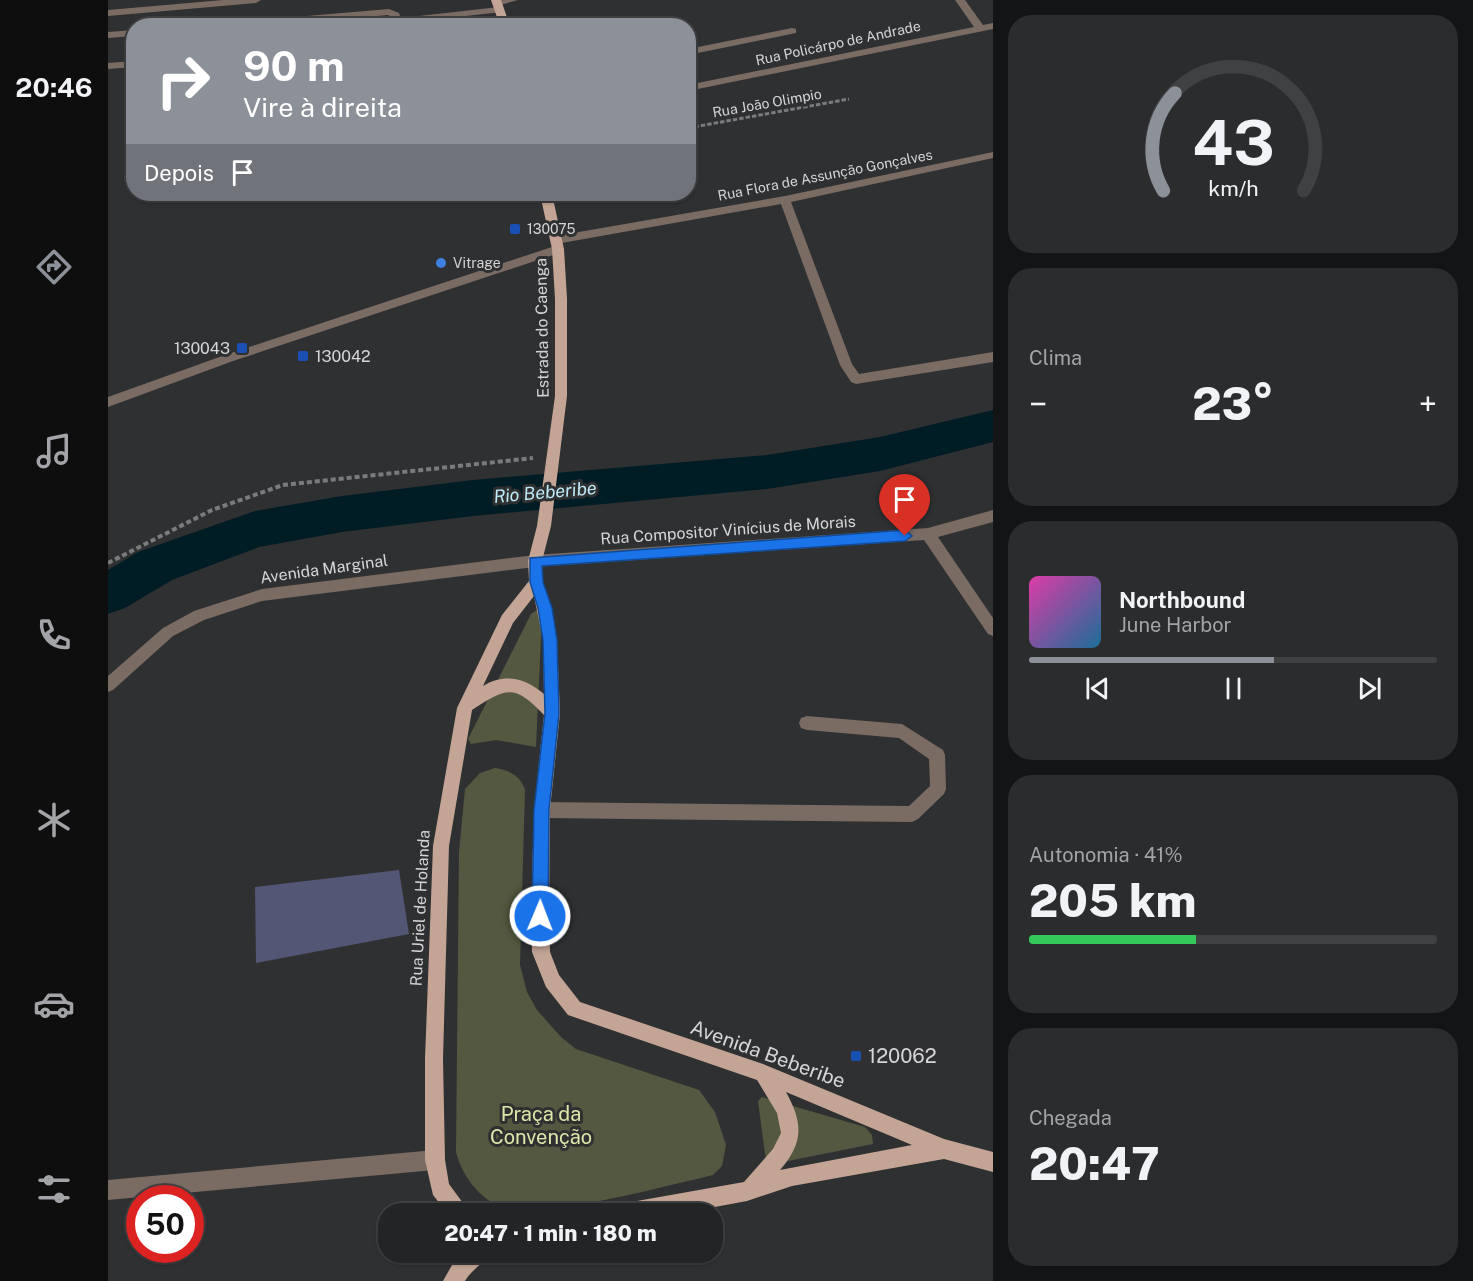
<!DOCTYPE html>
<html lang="pt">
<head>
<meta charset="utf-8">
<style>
	body { margin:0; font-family:"Public Sans",sans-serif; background:#2b2c2e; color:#f1f3f6; height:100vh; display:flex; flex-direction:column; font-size:22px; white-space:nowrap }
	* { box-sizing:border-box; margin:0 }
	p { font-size:20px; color:#a3a4a7 }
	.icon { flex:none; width:33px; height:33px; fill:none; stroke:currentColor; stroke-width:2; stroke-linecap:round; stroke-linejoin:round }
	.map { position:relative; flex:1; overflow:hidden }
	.sheet { display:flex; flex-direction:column; gap:15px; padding:15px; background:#131415; width:480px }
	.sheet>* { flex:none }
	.banner { position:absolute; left:18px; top:18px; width:570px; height:183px; border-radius:24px; box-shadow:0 2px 4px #0004,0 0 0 2px #404143; background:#8c9099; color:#fff; overflow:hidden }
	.speed { position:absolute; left:18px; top:1185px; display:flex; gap:12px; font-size:30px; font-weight:700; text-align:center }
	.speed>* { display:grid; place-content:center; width:78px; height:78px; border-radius:50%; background:#232426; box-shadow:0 2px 4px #0004,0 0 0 2px #404143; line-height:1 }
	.speed .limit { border:9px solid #d22; background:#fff; color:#111 }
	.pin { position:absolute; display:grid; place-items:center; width:51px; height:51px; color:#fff; margin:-62px -26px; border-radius:50% 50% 50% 0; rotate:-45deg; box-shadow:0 0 6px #0007 }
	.pin .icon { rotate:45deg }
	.me { position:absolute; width:66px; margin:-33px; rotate:1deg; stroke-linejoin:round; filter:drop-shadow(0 0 4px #0008) }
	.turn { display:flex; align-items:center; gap:21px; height:126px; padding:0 18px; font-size:27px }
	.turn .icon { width:78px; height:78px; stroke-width:2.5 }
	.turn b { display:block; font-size:42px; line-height:51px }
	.then { display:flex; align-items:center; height:57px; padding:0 18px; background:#0003; gap:12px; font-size:22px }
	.big { font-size:45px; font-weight:800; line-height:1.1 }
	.sheet .card { flex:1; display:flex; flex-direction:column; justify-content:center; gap:9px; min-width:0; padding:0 21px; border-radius:24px; background:#2b2c2e }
	.sheet .dial { align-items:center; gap:0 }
	.dial svg { height:156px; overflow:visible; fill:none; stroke:#404143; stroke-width:7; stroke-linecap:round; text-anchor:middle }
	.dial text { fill:#f1f3f6; stroke:none }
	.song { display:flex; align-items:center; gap:18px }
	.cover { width:72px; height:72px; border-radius:9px; background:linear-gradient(135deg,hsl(320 70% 55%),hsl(200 70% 35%)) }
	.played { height:6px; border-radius:3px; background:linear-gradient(90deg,#8c9099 60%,#404143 60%) }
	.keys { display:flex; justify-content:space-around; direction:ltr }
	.heat { display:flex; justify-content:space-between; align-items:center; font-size:33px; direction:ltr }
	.charge { height:9px; border-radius:4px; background:linear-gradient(90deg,#34c759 41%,#404143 0) }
	.trip { position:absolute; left:270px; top:1203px; width:345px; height:60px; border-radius:24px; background:#232426; box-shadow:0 2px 4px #0004,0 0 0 2px #404143; font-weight:800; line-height:60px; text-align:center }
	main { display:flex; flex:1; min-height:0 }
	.tab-bar { display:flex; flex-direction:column; width:108px; justify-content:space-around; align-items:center; background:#0e0e0f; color:#a3a4a7 }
	.tab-bar .icon { width:42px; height:42px }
	.tab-bar .selected { color:#8c9099 }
	.tab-bar b { font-size:27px; color:#f1f3f6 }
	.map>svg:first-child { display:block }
	.green { fill:#555840 }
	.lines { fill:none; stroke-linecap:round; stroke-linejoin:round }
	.river { fill:#001c25; fill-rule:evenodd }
	.building { fill:#545675 }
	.path-far1 { stroke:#7b7b7d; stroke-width:3; stroke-dasharray:4.5 2; stroke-linecap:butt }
	.path { stroke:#7b7b7d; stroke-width:4; stroke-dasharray:5 3; stroke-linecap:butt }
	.minor { fill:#7a6b63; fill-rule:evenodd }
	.major { fill:#c4a595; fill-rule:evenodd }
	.route { fill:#1a73e8; stroke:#114b97; stroke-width:1.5 }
	.transit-dot { fill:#1a4fb4; stroke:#2f3032; stroke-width:2 }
	.shop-dot { fill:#3f7fe0; stroke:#2f3032; stroke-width:2 }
	.labels { text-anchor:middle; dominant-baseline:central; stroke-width:6; stroke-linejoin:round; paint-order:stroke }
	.far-street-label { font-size:14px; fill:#d5d5d7; stroke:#2f3032 }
	.far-poi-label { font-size:14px; fill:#d5d5d7; stroke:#2f3032; text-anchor:start }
	.street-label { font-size:16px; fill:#d5d5d7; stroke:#2f3032 }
	.poi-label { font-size:16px; fill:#d5d5d7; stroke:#2f3032; text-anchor:end }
	.water-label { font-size:18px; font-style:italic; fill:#bfebf8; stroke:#2f3032 }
	.near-street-label { font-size:20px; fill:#d5d5d7; stroke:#2f3032 }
	.near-poi-label { font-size:20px; fill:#d5d5d7; stroke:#2f3032; text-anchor:start }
	.near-park-label { font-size:20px; fill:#dee6a8; stroke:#2f3032 }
</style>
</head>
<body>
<main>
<nav class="tab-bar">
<b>20:46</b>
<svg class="icon selected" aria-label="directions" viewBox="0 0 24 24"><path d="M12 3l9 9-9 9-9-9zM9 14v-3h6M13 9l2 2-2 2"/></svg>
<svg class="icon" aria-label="music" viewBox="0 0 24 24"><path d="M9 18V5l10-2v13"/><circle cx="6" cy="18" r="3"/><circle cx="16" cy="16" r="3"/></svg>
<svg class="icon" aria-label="phone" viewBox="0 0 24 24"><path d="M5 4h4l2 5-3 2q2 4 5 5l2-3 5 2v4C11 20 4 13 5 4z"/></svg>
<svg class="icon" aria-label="climate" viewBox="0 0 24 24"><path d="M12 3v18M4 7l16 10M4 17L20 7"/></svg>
<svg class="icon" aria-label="car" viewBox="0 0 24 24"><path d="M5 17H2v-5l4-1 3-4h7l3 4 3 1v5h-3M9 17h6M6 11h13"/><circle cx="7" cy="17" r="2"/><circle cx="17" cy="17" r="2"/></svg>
<svg class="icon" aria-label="filters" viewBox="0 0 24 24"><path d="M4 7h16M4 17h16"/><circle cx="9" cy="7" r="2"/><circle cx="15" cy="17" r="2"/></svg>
</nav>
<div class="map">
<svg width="885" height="1281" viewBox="0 0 885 1281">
	<rect width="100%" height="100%" fill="#2f3032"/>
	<path class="green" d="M429,610L434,615L428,747L388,740L363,744L360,739L423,614Z
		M387,768C401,770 413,776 417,790L412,965L419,992L429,1010L453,1037L468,1049L591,1090L607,1112L618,1145L614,1166L605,1175C559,1186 512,1198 465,1206C446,1210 425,1217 406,1212C377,1205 355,1180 348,1152L351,852L357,789L372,773Z
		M654,1097L757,1127L764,1135L765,1144L665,1164L659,1161L657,1154L650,1101Z"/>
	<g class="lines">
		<path class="river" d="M885,410V442L772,471L659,489L365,516L234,532L151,547L64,580L17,608L0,614V570L30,552L147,511L234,496L365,480L659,455L772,437Z"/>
	</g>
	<path class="building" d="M291,870L301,934L148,963L147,887Z"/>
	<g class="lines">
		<path class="path-far1" d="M580,128L741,99"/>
		<path class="path" d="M0,563L104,510L175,485L425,458"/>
		<path class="minor" d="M115,0H153L148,3L0,16V10Z
			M410,0L389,6L384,3L389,0Z
			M847,0H857L875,25L885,23V29L580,91V85L866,27Z
			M391,7L396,10L394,12L294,23V26H284L283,17L280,15L157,26H112L117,23L281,9L291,13L293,18Z
			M684,28L688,29V33L580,55V49Z
			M26,30V36L0,38V32Z
			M26,61V67L0,69V63Z
			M885,152V158L683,202L744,364L751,374L885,352V362L748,384L743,382L732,365L673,204L448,244L442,240L448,236L677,196Z
			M450,245L456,249L454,252L125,361L0,407V397L117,355Z
			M885,510V522L830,537L885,618V636L880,634L816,540L427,567L154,601L96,620L65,636L5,690L0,692V676L55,628L86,611L154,589L427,555L820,528Z
			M699,716L794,724L835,750L837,755L838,789L836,794L810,819L804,822L434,818L428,815L426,810L428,805L434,802L801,806L822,786L821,759L791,738L699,730L693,728L691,723L693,718Z
			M327,1150L334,1153L337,1160L334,1167L327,1170L0,1200V1180Z"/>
		<path class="major" d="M383,0H393L402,26H392Z
			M432,194H444L456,249L459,299V396L443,526L434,561L435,582L444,608L449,640L452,713L442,810L441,916L442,952L451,975L472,1002L655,1064L836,1139L885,1152V1172L836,1159L684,1186L639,1201L569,1214H502L505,1207L512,1204L636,1182L665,1149L673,1133L669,1113L649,1080L460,1015L438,987L424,952L423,916L426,810L436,715C406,683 398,688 364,710L341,846L335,1059L337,1160L341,1184L363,1214H340L325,1195L317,1160V1059L325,846L349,708L394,615L421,581L420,561L429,526L447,396V299L444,249ZM426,596L435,640L436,694C417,678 397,673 375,686L405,623ZM678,1092L804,1145L672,1170C696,1142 695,1123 678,1092Z
			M354,1252H381C376,1264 363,1270 357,1281H335L348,1258Z"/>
	</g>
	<path class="route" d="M797,530L804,536L797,541L434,566L435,582L444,608L449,640L451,713L441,810L440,916L438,921L432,923L427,921L424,916L426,810L437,713L435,640L430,608L422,582V558Z"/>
	<g class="transit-dot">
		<rect x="401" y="223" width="12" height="12" rx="3"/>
		<rect x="128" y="342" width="12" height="12" rx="3"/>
		<rect x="189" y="350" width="12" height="12" rx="3"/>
		<rect x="742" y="1050" width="12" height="12" rx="3"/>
	</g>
	<circle class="shop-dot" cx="333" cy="263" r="6"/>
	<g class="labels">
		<g class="far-street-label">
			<text transform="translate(730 43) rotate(-12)">Rua Policárpo de Andrade</text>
			<text transform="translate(659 103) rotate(-10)">Rua João Olimpio</text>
			<text transform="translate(717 175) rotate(-11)">Rua Flora de Assunção Gonçalves</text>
		</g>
		<g class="far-poi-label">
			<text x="419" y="229">130075</text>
			<text x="345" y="263">Vitrage</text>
		</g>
		<g class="street-label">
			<text transform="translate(434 328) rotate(-91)">Estrada do Caenga</text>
			<text transform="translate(620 530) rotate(-4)">Rua Compositor Vinícius de Morais</text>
			<text transform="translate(216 569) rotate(-8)">Avenida Marginal</text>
			<text transform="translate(312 908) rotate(-87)">Rua Uriel de Holanda</text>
		</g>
		<g class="poi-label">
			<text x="122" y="348">130043</text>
			<text x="207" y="356" text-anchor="start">130042</text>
		</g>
		<g class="water-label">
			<text transform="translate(437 492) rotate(-5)">Rio Beberibe</text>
		</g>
		<g class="near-street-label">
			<text transform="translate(660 1054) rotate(20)">Avenida Beberibe</text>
		</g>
		<g class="near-poi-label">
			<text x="760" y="1056">120062</text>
		</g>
		<g class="near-park-label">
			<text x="433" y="1114">Praça da<tspan x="433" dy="23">Convenção</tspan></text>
		</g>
	</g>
</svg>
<div class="speed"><div class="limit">50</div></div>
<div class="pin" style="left:797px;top:536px;background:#d93025"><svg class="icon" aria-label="arrive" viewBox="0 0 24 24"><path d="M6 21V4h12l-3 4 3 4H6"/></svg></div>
<svg class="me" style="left:432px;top:916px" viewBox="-20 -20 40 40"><circle r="17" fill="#1a73e8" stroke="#fff" stroke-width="3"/><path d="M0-11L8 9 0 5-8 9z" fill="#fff"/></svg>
<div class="trip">20:47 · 1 min · 180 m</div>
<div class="banner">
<div class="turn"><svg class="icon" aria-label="right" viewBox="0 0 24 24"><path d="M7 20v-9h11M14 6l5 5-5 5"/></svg><div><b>90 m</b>Vire à direita</div></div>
<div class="then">Depois<svg class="icon" aria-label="arrive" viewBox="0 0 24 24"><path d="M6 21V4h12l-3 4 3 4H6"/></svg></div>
</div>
</div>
<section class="sheet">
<div class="card dial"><svg viewBox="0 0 100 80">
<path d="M14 69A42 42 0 1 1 86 69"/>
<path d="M14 69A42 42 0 0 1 20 19" stroke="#8c9099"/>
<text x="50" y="56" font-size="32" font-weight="700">43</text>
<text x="50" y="72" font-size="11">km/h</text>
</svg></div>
<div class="card"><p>Clima</p>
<div class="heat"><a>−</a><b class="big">23°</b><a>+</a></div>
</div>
<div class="card">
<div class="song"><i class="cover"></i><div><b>Northbound</b><p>June Harbor</p></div></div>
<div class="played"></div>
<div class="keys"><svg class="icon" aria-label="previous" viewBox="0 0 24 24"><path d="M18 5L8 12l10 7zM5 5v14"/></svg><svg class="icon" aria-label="pause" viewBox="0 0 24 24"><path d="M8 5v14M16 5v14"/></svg><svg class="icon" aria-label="next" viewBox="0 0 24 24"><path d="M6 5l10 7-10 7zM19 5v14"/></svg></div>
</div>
<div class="card"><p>Autonomia · 41%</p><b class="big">205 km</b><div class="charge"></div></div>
<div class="card"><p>Chegada</p><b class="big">20:47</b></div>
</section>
</main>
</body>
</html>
